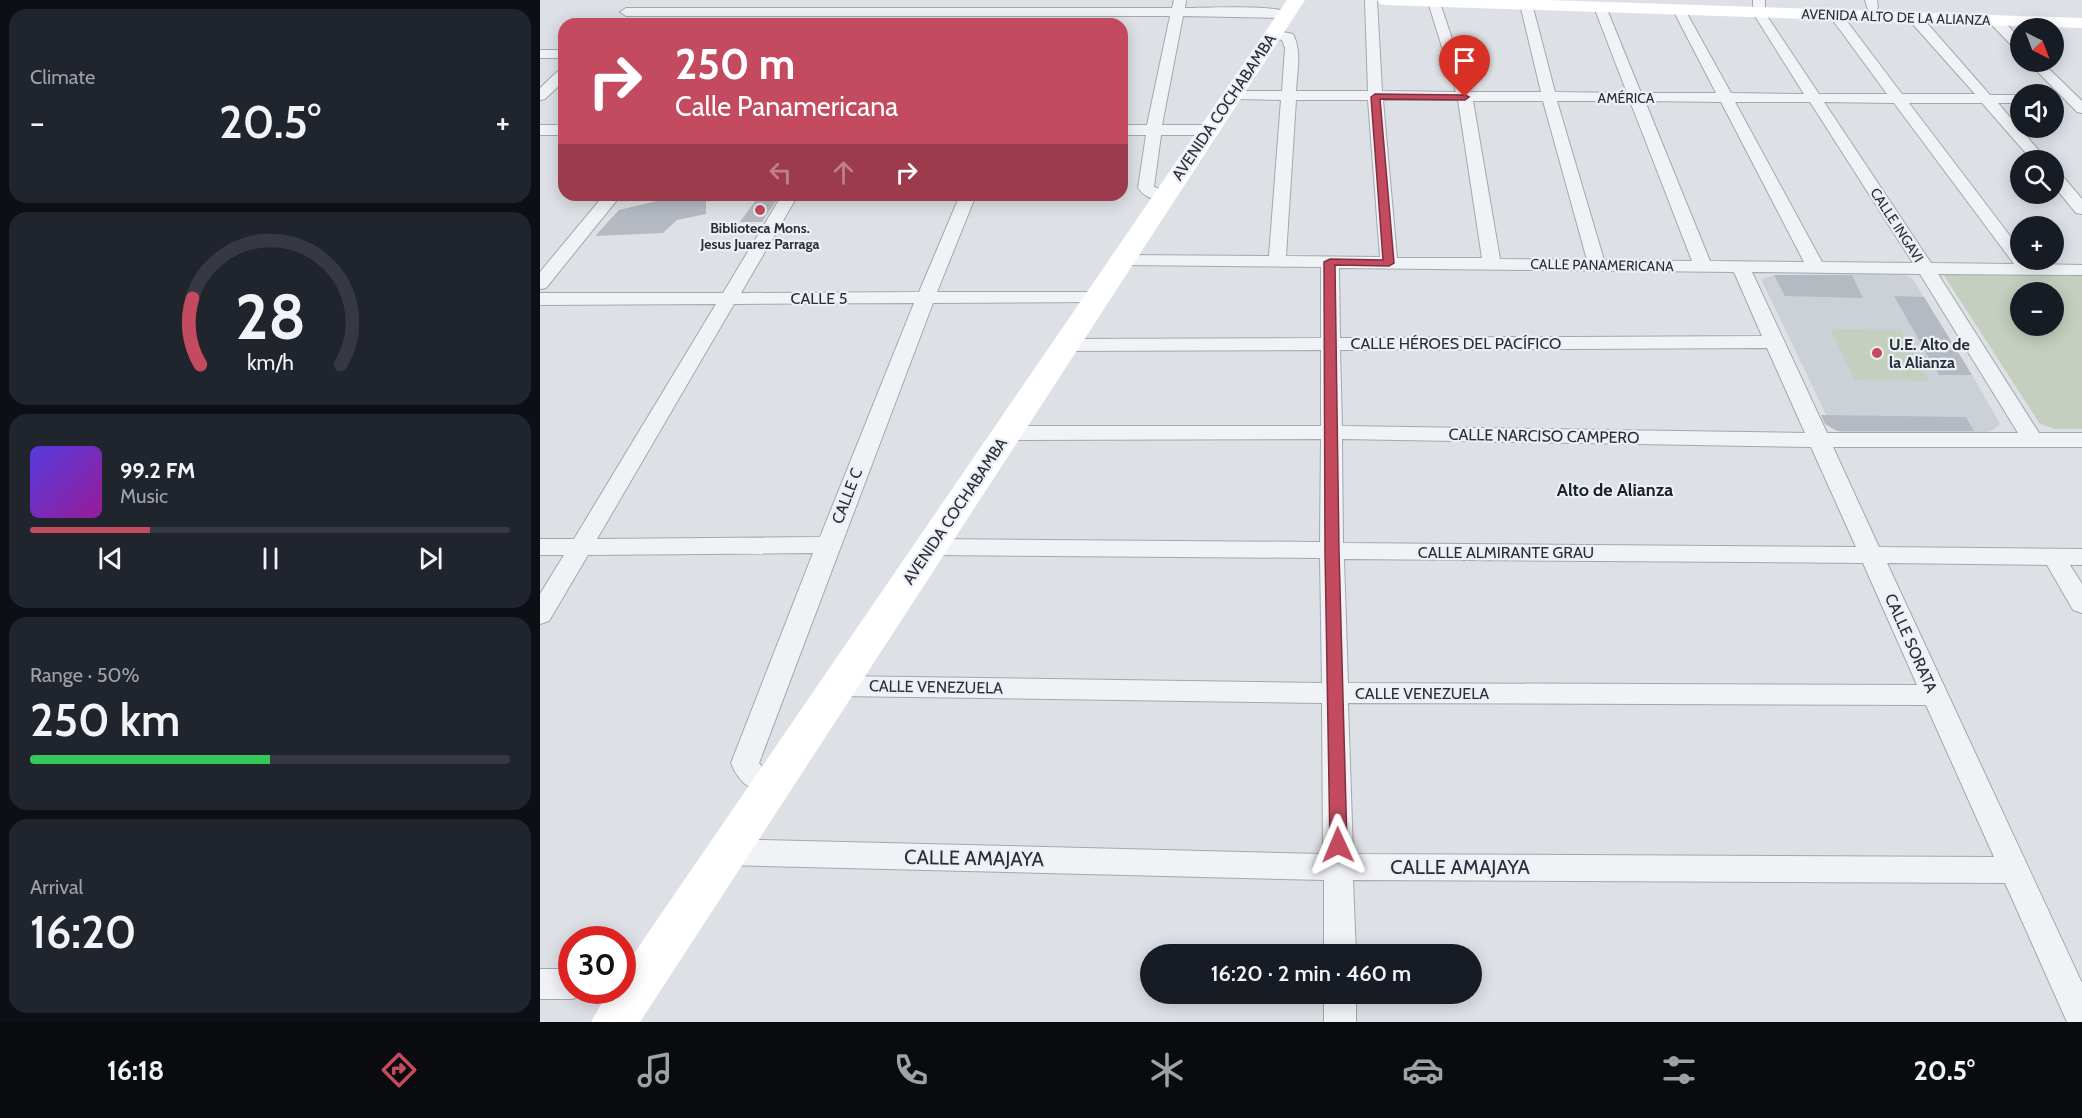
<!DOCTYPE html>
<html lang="en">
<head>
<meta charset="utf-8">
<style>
	body { margin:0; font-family:Cabin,sans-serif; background:#20242c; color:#f1f3f6; height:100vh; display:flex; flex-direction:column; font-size:22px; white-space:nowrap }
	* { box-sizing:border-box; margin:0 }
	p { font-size:20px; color:#9ea1a6 }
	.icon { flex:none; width:33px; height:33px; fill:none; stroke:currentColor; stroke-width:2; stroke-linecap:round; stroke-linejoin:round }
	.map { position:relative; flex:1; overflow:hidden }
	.side { display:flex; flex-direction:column; gap:9px; padding:9px; background:#0d0f14; width:540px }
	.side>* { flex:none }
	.guide { position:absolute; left:18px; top:18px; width:570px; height:183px; border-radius:18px; box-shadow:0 3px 15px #0003; background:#c34a5f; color:#fff; overflow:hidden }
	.needle { width:39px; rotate:138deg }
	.tools { position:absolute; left:1470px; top:18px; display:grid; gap:12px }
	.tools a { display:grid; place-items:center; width:54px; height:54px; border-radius:50%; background:#171b24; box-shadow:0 3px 15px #0003; font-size:30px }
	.speed { position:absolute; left:18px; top:926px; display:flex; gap:12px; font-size:30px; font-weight:700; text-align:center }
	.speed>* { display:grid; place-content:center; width:78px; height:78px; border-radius:50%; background:#171b24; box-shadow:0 3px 15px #0003; line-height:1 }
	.speed .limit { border:9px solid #d22; background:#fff; color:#111 }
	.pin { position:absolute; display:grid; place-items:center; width:51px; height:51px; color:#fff; margin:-62px -26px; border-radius:50% 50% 50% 0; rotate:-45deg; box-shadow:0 0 6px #0007 }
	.pin .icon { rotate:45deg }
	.me { position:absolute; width:66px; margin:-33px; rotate:359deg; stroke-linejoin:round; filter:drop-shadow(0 0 4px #0008) }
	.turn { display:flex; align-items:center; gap:21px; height:126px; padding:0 18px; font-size:27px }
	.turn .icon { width:78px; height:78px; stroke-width:2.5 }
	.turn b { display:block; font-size:42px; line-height:51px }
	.lanes { display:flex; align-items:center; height:57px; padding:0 18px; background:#0003; justify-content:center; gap:30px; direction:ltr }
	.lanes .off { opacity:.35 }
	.big { font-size:45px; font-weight:600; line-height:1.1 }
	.side .widget { flex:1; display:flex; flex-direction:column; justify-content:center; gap:9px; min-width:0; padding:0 21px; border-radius:18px; background:#20242c }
	.side .dial { align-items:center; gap:0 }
	.dial svg { height:156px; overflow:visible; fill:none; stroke:#363941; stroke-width:7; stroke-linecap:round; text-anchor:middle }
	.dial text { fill:#f1f3f6; stroke:none }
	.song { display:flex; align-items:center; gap:18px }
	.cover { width:72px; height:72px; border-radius:9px; background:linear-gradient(135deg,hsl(250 70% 55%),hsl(300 70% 35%)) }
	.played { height:6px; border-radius:3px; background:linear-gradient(90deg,#c34a5f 25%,#363941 25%) }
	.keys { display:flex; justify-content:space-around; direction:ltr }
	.heat { display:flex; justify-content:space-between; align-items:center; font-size:33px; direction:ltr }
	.charge { height:9px; border-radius:4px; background:linear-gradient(90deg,#34c759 50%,#363941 0) }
	.trip { position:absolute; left:600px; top:944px; width:342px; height:60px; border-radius:30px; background:#171b24; box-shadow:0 3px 15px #0003; font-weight:600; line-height:60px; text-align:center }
	.dock { display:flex; height:96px; justify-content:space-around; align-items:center; background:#090b0e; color:#9ea1a6 }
	.dock .icon { width:42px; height:42px }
	.dock .current { color:#c34a5f }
	.dock b { font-size:27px; color:#f1f3f6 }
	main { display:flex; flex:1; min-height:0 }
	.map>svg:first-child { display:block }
	.built { fill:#ccd0d7 }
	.green { fill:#c4cfbf; fill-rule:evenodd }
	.building { fill:#b5bac2 }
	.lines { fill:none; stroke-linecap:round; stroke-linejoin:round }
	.street-casing { stroke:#a3a8af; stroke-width:2 }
	.street { fill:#f0f2f5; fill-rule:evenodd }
	.secondary { fill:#fff; fill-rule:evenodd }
	.route { fill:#c34a5f; stroke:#7f303e; stroke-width:1.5 }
	.poi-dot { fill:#c34a5f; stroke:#ecf0f4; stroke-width:2 }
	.labels { text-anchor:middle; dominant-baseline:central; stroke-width:4.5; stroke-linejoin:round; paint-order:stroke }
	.far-street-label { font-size:14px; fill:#282f3b; stroke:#ecf0f4 }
	.far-poi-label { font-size:14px; font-weight:bold; fill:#282f3b; stroke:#ecf0f4 }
	.street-label { font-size:16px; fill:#282f3b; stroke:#ecf0f4 }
	.poi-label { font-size:16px; font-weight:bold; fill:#282f3b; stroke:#ecf0f4; text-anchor:start }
	.neighbourhood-label { font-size:18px; font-weight:bold; fill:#1a212c; stroke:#ecf0f4 }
	.near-street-label { font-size:20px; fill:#282f3b; stroke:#ecf0f4 }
</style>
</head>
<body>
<main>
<section class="side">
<div class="widget"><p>Climate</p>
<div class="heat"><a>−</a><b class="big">20.5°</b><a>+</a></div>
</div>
<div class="widget dial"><svg viewBox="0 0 100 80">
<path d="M14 69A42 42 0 1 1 86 69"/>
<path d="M14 69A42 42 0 0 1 10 35" stroke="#c34a5f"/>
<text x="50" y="56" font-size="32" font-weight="700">28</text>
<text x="50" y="72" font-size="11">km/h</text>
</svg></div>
<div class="widget">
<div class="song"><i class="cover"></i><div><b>99.2 FM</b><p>Music</p></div></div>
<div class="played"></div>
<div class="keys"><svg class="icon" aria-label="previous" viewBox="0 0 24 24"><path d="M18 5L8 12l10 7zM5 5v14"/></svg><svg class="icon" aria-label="pause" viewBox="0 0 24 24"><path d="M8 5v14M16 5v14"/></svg><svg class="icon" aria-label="next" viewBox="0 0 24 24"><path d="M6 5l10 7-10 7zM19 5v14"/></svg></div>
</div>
<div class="widget"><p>Range · 50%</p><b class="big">250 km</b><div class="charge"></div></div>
<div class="widget"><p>Arrival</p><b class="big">16:20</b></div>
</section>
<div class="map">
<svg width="1542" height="1022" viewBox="0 0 1542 1022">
	<rect width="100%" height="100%" fill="#dde1e6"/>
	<path class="built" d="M1362,274L1372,278L1432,375L1460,424L1453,430L1436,435L1302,433L1292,427L1221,279L1234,275Z"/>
	<path class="green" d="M1401,271L1542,272V429H1516L1500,424ZM1480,292H1514V326H1480Z
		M1290,329L1361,330L1389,381L1315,380Z"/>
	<path class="building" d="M142,195H166V214L137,220L123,233L55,236L79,210Z
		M218,197L238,198L222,222H200Z
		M1234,275H1312L1323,298L1245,296Z
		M1354,296L1384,297L1432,375H1399Z
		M1281,415L1426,417L1434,431H1297L1285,424Z"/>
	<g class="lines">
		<defs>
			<path id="street" d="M634,0H646L645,8C663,8 742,4 752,14L746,18L643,16L622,125H669L677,130L669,135H621L614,187L631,192L633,195L631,198C618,202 606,199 598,188L606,135H582V125H607L630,16H86L80,12L86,8H632Z
				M825,0H837L842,91L916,92L888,2L899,0L930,92H1001L979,0H991L1015,92L1087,93L1054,7L1060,3L1066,7L1101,93H1176L1133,10L1139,6L1145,10L1191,93L1264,94L1213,13V0H1225V13L1279,94H1347L1289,15L1295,11L1300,12L1362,94H1435L1370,21L1369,18L1370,15H1380L1450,95H1480V103H1458L1507,160H1492L1442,103H1369L1480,249V260H1489L1492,264L1542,265V275L1398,274L1499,433H1542V447H1293L1339,547L1542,549V565H1530L1542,584V613L1533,610L1507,565L1347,563L1542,983V1022H1527L1465,883L813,880L816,954H784V880L187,865L177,861L172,852L177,843L187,839L783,854L782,703L298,696L289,693L285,686L289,679L298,676L782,683L780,558L390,555L382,553L378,547L382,541L390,539L780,542L781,439L467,440L460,438L457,433L460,428L467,426H781V350L525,351L518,349L515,345L518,341L525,339L781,338V267L582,265L576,264L573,260L576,256L582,255L729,256L741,100L692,99L685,95L692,91H742L745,48L742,40L728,37L726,34L733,30L753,34C762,51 757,72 756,91H828ZM756,100H828L840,257L746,256ZM843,100H918L942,258H857ZM933,101H1003L1047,260L960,259ZM1017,101H1090L1152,261L1064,260ZM1105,101L1181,102L1264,262L1170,261ZM1195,102H1270L1373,263L1282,262ZM1284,102L1354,103L1474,264L1391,263ZM799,268L1194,272L1222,336L800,338ZM1212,272L1380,274L1478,433H1287ZM1227,348L1265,433L802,426L800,350ZM802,439L1271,447L1316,547L803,543ZM804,559L1323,563L1377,685L808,683ZM808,703L1386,705L1454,857L813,854Z
				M1325,0H1337L1338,7L1336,10H1328Z
				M1456,17L1461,18L1480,39V50L1475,49L1451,24L1450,21Z
				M0,50H24V58H0Z
				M1488,62H1502L1542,101V113L1537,112Z
				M24,69V81L5,99L0,100V88L19,70Z
				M0,125H24V135H0Z
				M1514,171L1520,173L1542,199V214L1536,213L1514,186Z
				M64,195H81L6,288L0,289V272Z
				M242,195H258L201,293L379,292L420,195H436L397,292H558L564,293L567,297L564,301L558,302L393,303L219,763L225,770L243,775L247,783L243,791C219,799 199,785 191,763L273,553L48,555L9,621L0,624V594L24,555H0V539H34L176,304L0,305V293H183ZM374,303L280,537L57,539L194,304Z
				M0,969H32V990H45L43,995L32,999H0Z
				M784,993H816V1022H784Z"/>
		</defs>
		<use href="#street" class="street-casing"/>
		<use href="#street" class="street"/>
		<path class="secondary" d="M747,0H765L100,1022H51L69,990H82V971Z
			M837,0H1007L1542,18V28L846,5L840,4Z"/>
	</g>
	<path class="route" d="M835,94L925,95L929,97L925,100L840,99L854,263L849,266L795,265L799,551L807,845L805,850L798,853L792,850L790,845L785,551L784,262L790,259L843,260L831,97Z"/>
	<g class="poi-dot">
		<circle cx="220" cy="210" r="6"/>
		<circle cx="1337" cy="353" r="6"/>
	</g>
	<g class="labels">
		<g class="far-street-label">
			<text transform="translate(1356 17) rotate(2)">AVENIDA ALTO DE LA ALIANZA</text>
			<text x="1086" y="98">AMÉRICA</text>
			<text transform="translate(1357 225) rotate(57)">CALLE INGAVI</text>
			<text transform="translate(1062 265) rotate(1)">CALLE PANAMERICANA</text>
		</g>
		<g class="far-poi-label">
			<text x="220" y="228">Biblioteca Mons.<tspan x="220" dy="16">Jesus Juarez Parraga</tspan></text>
		</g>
		<g class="street-label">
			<text transform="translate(684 107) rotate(-56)">AVENIDA COCHABAMBA</text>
			<text x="279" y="298">CALLE 5</text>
			<text x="916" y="343">CALLE HÉROES DEL PACÍFICO</text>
			<text transform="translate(1004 436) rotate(1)">CALLE NARCISO CAMPERO</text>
			<text transform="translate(307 496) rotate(-69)">CALLE C</text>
			<text transform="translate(415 511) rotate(-56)">AVENIDA COCHABAMBA</text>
			<text x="966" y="552">CALLE ALMIRANTE GRAU</text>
			<text transform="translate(1371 643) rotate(66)">CALLE SORATA</text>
			<text transform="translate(396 687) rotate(1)">CALLE VENEZUELA</text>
			<text x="882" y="693">CALLE VENEZUELA</text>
		</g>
		<g class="poi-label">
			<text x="1349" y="344">U.E. Alto de<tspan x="1349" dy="18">la Alianza</tspan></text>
		</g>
		<g class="neighbourhood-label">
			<text x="1075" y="490">Alto de Alianza</text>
		</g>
		<g class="near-street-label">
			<text transform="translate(434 858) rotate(1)">CALLE AMAJAYA</text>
			<text x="920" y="867">CALLE AMAJAYA</text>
		</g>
	</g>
</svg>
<div class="tools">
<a><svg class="needle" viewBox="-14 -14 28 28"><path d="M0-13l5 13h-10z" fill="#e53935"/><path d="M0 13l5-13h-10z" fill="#9ea1a6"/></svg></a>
<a><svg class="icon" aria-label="sound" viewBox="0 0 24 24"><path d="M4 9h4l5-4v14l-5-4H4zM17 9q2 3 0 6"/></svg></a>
<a><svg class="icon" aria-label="search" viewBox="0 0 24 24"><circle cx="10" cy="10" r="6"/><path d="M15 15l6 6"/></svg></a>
<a>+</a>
<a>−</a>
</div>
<div class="speed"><div class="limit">30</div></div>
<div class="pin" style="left:925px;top:97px;background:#d93025"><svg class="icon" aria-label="arrive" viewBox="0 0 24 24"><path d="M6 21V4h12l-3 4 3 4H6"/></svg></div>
<svg class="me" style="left:798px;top:845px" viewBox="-20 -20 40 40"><path d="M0-17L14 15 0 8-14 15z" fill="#c34a5f" stroke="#fff" stroke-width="4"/></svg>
<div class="trip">16:20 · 2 min · 460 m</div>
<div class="guide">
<div class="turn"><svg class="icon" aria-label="right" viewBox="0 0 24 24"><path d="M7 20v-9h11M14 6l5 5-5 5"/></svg><div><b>250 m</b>Calle Panamericana</div></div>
<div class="lanes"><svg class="icon off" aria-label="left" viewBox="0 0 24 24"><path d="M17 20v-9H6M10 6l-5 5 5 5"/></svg><svg class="icon off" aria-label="ahead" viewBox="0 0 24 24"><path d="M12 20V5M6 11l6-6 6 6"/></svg><svg class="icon" aria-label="right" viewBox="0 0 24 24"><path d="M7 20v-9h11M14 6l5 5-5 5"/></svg></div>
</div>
</div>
</main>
<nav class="dock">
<b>16:18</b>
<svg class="icon current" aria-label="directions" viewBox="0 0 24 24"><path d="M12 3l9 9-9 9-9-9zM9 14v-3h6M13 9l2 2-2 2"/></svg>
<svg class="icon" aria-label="music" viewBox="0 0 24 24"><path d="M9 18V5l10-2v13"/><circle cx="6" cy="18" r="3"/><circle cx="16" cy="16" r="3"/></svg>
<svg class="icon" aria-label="phone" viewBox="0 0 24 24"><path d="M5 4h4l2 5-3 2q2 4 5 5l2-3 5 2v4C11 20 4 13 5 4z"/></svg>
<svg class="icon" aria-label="climate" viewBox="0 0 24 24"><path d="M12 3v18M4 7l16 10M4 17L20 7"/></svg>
<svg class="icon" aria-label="car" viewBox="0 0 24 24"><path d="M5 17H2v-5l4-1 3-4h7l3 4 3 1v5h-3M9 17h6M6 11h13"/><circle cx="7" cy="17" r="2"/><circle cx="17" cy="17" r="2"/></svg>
<svg class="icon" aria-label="filters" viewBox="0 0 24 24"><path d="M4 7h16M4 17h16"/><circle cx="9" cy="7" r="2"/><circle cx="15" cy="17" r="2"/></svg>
<b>20.5°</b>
</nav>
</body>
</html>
